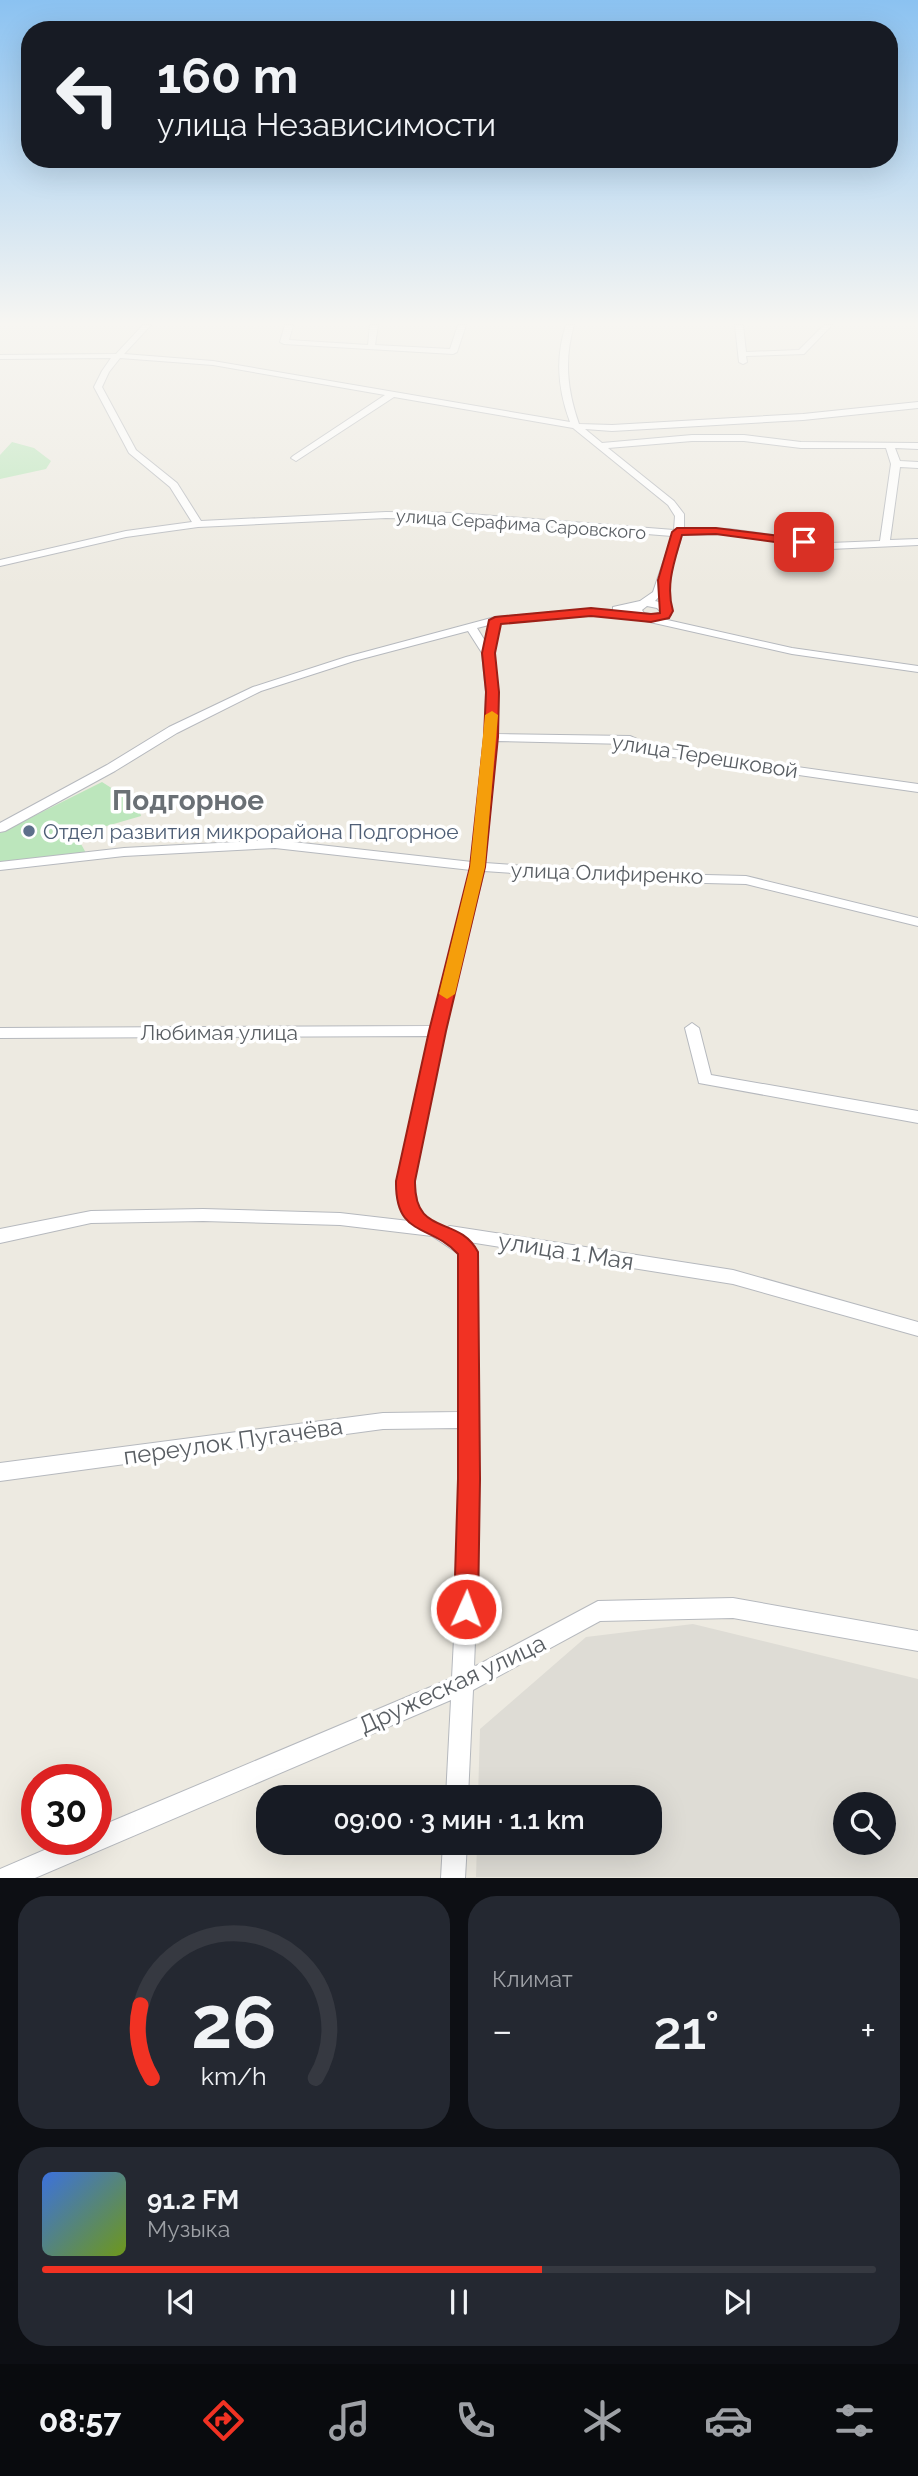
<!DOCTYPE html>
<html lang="ru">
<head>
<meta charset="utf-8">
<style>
	body { margin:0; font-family:Raleway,sans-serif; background:#242831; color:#f1f3f6; height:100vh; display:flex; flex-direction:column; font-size:26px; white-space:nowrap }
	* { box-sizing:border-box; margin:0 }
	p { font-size:23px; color:#9ea1a6 }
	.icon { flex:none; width:38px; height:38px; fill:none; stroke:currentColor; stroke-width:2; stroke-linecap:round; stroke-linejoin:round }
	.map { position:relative; height:1878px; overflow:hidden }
	.panel { display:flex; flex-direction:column; gap:18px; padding:18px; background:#0d0f14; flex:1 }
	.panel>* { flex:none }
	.hud { position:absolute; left:21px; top:21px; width:877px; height:147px; border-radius:28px; box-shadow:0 7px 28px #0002; background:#171b24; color:#f1f3f6; overflow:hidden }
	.tools { position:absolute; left:833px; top:1792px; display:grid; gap:14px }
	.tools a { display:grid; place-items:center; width:63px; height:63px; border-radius:50%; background:#171b24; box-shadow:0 7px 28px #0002; font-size:35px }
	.speed { position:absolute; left:21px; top:1764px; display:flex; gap:14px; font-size:35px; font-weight:700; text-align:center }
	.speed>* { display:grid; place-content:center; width:91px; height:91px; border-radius:50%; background:#171b24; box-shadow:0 7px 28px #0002; line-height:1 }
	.speed .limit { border:10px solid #d22; background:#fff; color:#111 }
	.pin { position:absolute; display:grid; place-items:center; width:60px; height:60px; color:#fff; margin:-30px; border-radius:14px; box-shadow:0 4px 10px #0006 }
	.me { position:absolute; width:77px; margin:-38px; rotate:2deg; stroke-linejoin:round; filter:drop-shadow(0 0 5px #0008) }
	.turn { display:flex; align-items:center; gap:24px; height:147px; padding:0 21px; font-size:32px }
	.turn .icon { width:91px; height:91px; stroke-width:2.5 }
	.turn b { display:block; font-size:49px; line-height:60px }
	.big { font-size:52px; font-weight:600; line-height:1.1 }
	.panel .widget { flex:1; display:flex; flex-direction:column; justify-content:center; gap:10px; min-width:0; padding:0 24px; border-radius:28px; background:#242831 }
	.panel .dial { align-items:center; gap:0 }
	.dial svg { height:182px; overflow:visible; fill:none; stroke:#363941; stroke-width:7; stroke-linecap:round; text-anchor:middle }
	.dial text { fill:#f1f3f6; stroke:none }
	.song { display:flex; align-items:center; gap:21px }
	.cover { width:84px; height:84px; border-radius:10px; background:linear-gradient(135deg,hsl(220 70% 55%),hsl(80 70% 35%)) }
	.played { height:7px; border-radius:4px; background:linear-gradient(90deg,#f13223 60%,#363941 60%) }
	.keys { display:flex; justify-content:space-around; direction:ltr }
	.heat { display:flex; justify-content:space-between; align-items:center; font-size:38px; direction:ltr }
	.panel .tiles { flex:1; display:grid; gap:18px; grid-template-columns:1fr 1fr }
	.widget:last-child { grid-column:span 2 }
	.trip { position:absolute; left:256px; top:1785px; width:406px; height:70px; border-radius:28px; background:#171b24; box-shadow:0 7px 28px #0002; font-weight:600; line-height:70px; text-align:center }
	.tabs { display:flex; height:112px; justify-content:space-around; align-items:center; background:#090b0e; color:#9ea1a6 }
	.tabs .icon { width:49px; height:49px }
	.tabs .selected { color:#f13223 }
	.tabs b { font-size:32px; color:#f1f3f6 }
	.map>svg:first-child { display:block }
	.industrial { fill:#dedcd5; fill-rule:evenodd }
	.green { fill:#bce6bc }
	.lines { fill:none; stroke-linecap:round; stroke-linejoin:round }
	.minor-casing { stroke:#b6b9be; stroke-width:2 }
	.minor { fill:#fff; fill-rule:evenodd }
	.route { fill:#f13223; stroke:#9d2017; stroke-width:2 }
	.slow { fill:#f59e0b }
	.service-dot { fill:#5c6f8a; stroke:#fff; stroke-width:2.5 }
	.labels { text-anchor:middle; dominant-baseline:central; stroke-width:7; stroke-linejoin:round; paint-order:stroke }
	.far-street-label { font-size:18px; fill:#595e63; stroke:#fff }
	.street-label { font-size:21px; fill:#595e63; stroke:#fff }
	.service-label { font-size:21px; fill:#4e5e75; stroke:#fff; text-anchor:start }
	.near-street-label { font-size:24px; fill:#595e63; stroke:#fff }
	.district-label { font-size:28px; font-weight:bold; fill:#6a7075; stroke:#fff }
</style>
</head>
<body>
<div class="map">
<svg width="918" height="1878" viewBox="0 0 918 1878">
	<rect width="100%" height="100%" fill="#edeae1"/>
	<path class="industrial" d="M693,1624L918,1679V1877H476L477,1843H649V1797H478L480,1729L586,1637ZM845,1804H884V1843H845Z"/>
	<path class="green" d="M12,442L34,448L51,461L46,469L0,479V455Z
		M102,782L138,805L141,816L76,835L86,853L0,862V833Z"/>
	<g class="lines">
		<defs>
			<path id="minor" d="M143,325H151L124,354L213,361L570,422C558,390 555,358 566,325H574C564,359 567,390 579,424L612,425L803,414L918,402V408L803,420L612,431L585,429L602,443L692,435H744L801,442L918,443V449L895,448L900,461L918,462V468L900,467L890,540L918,539V545L830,549L729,534L682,535L665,590L655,601L664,603L671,609V615L663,619L792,648L918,666V672L792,654L632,618L591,615L500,623L494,653L498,692L497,734L630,736L655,747L918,784V792L652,754L628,744L497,741L485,863L625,873L746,876L918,918V926L746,884L625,881L484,871L445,1031L414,1181L418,1209L431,1221L446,1228L450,1226L733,1270L918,1322V1336L733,1284L469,1242L477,1252L478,1560L474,1667L598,1601L733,1598L918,1631V1651L733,1618L600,1621L473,1690L468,1797H446L451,1700L35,1878H0V1869L70,1839H96V1828L452,1678L458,1560V1428L383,1429L0,1481V1463L383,1413L459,1412V1254L432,1236L340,1225L203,1221L91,1223L0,1243V1229L91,1211L203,1209L340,1213L409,1221C400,1208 398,1196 398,1181L429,1036L0,1038V1028L432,1026L471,870L275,848L124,856L0,870V862L124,848L275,840L472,862L485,737L486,692L482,653L468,631L354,661L261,691L177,733L115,771L5,831L0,832V823L107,765L169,727L253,687L346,657L495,617L591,609L613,610V607L640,601L653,592L672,536L456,519L386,518L198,527L126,537L0,566V560L126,531L192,522L170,487L129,453L94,387L102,371L111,358L0,359V355L116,354ZM120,358L213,365L385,395L293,456L291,458L296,461L394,397L573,428L668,505L675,516L674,530L456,513L386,512L201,521L177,483L136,450L102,387L109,372ZM692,441H744L801,448H886L891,464L880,541L830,543L729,529L684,528V514L674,501L608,448ZM647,606L657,608L661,612L655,615L644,613L642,610ZM489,625L485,641L477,628Z
				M285,325H293L289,340L368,345L370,325H378L375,345L450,349L458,325H466L457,352L453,354L284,344L280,342Z
				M735,325H743L746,352L799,350L824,325H832L804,354L746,356L747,362L743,364L739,362Z
				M692,1023L699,1028L711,1075L918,1111V1123L699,1083L685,1028Z
				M443,1843H467L465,1878H441Z"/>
		</defs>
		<use href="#minor" class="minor-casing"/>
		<use href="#minor" class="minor"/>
	</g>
	<linearGradient id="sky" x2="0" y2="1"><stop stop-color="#8bc2f1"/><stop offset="0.55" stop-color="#f7f6f2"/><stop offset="1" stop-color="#f7f6f2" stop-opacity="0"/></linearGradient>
	<rect width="918" height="588" fill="url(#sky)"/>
	<path class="route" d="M677,528H716L804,539L809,542L804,546L716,534L682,535C675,560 665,585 673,611L669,618L651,622L591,616L501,624L495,653L499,692L498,737L485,867L446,1031L415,1181C414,1238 458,1214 478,1252L480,1479L478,1609L474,1617L466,1621L457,1617L454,1609L458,1479V1254C430,1223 395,1238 396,1181L429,1031L470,867L484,737L486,692L482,653L489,620L495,617L591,608L651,614L660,613L658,580L672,532Z"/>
	<path class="slow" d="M492,711L498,715L485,867L455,994L447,999L439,994L470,867L485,715Z"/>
	<circle class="service-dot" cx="29" cy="831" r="7"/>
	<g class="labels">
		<g class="far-street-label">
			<text transform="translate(521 524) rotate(4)">улица Серафима Саровского</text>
		</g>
		<g class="street-label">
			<text transform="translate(705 756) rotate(9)">улица Терешковой</text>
			<text transform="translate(607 873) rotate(2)">улица Олифиренко</text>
			<text x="219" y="1032">Любимая улица</text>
		</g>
		<g class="service-label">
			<text x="43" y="831">Отдел развития микрорайона Подгорное</text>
		</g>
		<g class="near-street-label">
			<text transform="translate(566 1251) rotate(9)">улица 1 Мая</text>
			<text transform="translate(233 1441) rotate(-8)">переулок Пугачёва</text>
			<text transform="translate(452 1684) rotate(-25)">Дружеская улица</text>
		</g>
		<g class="district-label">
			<text x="188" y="800">Подгорное</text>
		</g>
	</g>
</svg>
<div class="tools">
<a><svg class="icon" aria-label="search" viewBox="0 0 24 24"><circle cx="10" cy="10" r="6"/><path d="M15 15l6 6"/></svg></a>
</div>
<div class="speed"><div class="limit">30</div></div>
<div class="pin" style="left:804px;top:542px;background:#d93025"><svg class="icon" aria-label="arrive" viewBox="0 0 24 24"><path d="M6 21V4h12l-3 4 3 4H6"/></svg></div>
<svg class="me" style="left:466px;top:1609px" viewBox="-20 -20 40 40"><circle r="17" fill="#f13223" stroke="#fff" stroke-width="3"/><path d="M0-11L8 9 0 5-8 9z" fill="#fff"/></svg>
<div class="trip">09:00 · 3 мин · 1.1 km</div>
<div class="hud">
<div class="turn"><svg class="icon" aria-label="left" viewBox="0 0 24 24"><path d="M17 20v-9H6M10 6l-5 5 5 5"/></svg><div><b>160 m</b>улица Независимости</div></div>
</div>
</div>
<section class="panel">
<div class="tiles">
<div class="widget dial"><svg viewBox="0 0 100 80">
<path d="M14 69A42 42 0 1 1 86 69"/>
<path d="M14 69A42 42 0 0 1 9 37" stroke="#f13223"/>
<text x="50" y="56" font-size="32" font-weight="700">26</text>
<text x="50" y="72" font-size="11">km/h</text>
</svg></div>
<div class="widget"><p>Климат</p>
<div class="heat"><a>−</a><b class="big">21°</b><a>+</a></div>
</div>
<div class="widget">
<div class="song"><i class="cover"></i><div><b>91.2 FM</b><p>Музыка</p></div></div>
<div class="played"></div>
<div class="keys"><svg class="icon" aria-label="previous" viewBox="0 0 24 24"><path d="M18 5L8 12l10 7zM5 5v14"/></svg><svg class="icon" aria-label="pause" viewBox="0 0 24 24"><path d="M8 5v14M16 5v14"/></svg><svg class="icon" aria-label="next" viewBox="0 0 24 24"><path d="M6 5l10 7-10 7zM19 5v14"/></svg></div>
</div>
</div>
</section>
<nav class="tabs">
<b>08:57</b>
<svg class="icon selected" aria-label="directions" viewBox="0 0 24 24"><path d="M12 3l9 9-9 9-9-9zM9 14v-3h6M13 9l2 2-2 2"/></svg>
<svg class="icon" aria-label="music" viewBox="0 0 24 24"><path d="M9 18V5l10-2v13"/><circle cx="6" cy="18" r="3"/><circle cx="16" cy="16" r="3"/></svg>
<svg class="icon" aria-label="phone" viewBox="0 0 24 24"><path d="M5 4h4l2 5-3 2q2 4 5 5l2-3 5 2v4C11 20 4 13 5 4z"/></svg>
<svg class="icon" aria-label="climate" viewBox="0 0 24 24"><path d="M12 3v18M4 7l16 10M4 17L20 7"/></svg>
<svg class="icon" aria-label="car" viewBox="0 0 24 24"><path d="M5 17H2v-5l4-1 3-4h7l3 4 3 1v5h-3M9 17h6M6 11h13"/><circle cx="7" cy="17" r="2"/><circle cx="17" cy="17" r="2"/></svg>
<svg class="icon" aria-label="filters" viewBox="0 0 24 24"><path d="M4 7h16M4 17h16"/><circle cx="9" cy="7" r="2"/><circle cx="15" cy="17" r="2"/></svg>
</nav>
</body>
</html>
